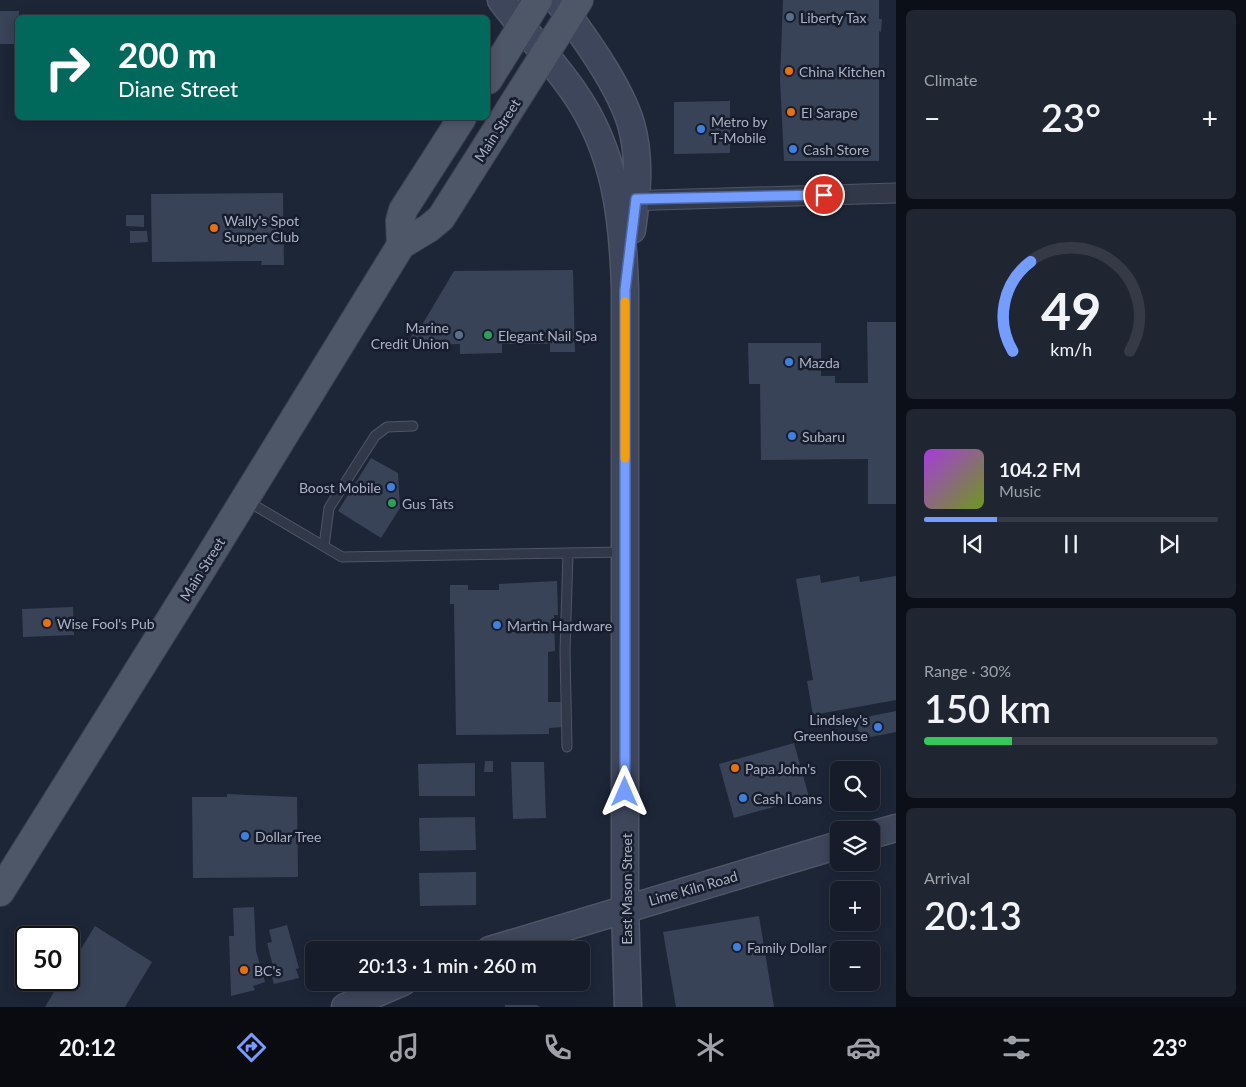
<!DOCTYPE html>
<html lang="en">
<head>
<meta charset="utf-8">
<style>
	body { margin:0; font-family:Lato,sans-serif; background:#1f2531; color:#f1f3f6; height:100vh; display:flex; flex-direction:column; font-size:19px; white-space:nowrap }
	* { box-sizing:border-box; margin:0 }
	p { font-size:16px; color:#9ea1a8 }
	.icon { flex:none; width:28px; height:28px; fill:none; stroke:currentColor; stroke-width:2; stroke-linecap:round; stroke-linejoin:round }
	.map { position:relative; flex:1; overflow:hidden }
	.drawer { display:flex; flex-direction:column; gap:10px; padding:10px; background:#0c0f17; width:350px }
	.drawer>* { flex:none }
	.top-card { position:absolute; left:15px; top:15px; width:475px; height:105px; border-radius:8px; box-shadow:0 2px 12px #0003,0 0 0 1px #353a46; background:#00695c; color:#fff; overflow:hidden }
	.controls { position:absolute; left:830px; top:761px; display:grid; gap:10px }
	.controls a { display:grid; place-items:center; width:50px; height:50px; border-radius:8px; background:#161c29; box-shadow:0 2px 12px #0003,0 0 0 1px #353a46; font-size:25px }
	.speed { position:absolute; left:15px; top:926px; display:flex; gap:10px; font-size:25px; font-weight:700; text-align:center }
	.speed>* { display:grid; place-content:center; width:65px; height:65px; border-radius:50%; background:#161c29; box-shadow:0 2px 12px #0003,0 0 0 1px #353a46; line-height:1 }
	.speed .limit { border:2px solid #111; border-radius:8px; background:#fff; color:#111 }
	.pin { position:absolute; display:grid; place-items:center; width:42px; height:42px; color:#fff; margin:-21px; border:2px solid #fff; border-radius:50%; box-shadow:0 1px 5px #0007 }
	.me { position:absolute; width:55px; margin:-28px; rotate:0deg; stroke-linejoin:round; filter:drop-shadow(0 0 4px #0008) }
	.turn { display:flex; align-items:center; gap:18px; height:105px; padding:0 20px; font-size:22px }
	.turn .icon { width:65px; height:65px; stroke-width:2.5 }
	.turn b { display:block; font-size:35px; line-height:42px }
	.big { font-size:38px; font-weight:600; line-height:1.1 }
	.drawer .widget { flex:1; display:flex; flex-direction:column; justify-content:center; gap:8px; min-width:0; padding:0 18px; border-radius:8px; background:#1f2531 }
	.drawer .dial { align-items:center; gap:0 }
	.dial svg { height:130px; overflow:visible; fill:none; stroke:#353a46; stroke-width:7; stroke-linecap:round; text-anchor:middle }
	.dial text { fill:#f1f3f6; stroke:none }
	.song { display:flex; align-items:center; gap:15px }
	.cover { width:60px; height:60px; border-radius:8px; background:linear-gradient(135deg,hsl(280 70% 55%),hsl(80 70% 35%)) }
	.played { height:5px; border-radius:2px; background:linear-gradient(90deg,#759dff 25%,#353a46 25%) }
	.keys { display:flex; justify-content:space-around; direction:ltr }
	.heat { display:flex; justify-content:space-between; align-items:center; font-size:28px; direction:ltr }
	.charge { height:8px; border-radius:4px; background:linear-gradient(90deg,#34c759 30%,#353a46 0) }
	.trip { position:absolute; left:305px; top:941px; width:285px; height:50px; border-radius:8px; background:#161c29; box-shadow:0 2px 12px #0003,0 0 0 1px #353a46; font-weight:600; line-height:50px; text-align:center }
	.dock { display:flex; height:80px; justify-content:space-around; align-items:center; background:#090b10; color:#9ea1a8 }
	.dock .icon { width:35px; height:35px }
	.dock .current { color:#759dff }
	.dock b { font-size:22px; color:#f1f3f6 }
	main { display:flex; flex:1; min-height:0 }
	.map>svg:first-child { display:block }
	.building { fill:#394358 }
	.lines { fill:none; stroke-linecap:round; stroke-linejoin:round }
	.service-casing { stroke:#4e5566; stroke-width:11 }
	.minor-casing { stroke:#4e5566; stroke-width:21 }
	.secondary-casing { stroke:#4e5566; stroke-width:29 }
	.primary-casing { stroke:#3a4151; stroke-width:30 }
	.service { stroke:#313847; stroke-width:9 }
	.minor { stroke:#313847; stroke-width:19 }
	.secondary { stroke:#3e465b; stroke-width:26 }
	.primary { stroke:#4e5768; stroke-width:28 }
	.route-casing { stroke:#4c66a6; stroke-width:12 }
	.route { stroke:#759dff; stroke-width:9 }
	.slow { stroke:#f59e0b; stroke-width:9 }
	.service-dot { fill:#5c6f8a; stroke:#171d2c; stroke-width:2 }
	.food-dot { fill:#e8710a; stroke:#171d2c; stroke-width:2 }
	.shop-dot { fill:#3f7fe0; stroke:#171d2c; stroke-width:2 }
	.leisure-dot { fill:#2e9e5b; stroke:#171d2c; stroke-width:2 }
	.labels { text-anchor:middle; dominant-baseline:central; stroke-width:5; stroke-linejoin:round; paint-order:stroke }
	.poi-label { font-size:14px; fill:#aab2c5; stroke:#171d2c; text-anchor:start }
	.street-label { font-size:14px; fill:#aab2c5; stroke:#171d2c }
</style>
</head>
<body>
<main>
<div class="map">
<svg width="896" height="1007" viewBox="0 0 896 1007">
	<rect width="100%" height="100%" fill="#1d2637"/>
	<path class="building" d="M783,0H879V19H882L881,32L879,31V161H784L780,79Z
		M0,11H19L18,44H0Z
		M730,101V153L674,154V102Z
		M283,193L284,265H261L262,261L152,262L151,194Z
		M126,215H144V227L126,226Z
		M130,231H147L148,242L130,243Z
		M573,270L575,352H550V344H502V353L460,354V344L434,345L429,352L409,340L416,328L419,330L454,271Z
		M867,322H896V504H868V459L761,460L760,384H749L748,343H821V376H835V383H868Z
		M371,458L398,473L400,508L381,538L338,511Z
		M820,575L821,583L859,576L860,582L896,576V700L813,715L807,681L813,680L796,579Z
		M557,581L558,615H554L555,651L548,652V702H564L565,727L549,728V734L456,735L454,604H450V585H468V590H499V584Z
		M73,607L74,635L23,637L22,609Z
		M896,711V732L860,739L856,719Z
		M794,743L809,797L734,818L719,764Z
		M485,761H493V772H484Z
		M511,762H544L546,818L513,819Z
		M475,763V796H419L418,764Z
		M227,794L297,797L298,877L193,878L192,797H227Z
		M475,817L476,850L420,851L419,818Z
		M476,872V905L420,906L419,873Z
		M254,907L256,951L265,982L253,986L255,990L231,996L229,936H234L233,908Z
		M759,916L774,1007H676L663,932Z
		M287,925L299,968L296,969L299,978L274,984L271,974H275L267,943L272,942L269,930Z
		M95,926L152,962L125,1007H45L61,980H69V968Z
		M505,1005H537L540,1007H505Z"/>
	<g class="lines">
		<defs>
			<path id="service" d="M247,501L342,557L624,552
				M324,546L329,508L375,436L387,427L413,426
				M567,747L565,651L568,553"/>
			<path id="minor" d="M623,201L896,193"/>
			<path id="secondary" d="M501,0C524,31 552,60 574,92C616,152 623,219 625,290V908L628,1007
				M557,0C582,34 619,84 631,124C641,159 637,195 632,230
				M871,835L896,828
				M490,950L839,845
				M345,1007L403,982"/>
			<path id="primary" d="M488,80L538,0
				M401,245L400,221L403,210L462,118
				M0,892L200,572L401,245L429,228L441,218L579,0"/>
		</defs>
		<use href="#service" class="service-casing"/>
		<use href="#minor" class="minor-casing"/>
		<use href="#secondary" class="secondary-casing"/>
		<use href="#primary" class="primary-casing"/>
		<use href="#service" class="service"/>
		<use href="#minor" class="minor"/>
		<use href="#secondary" class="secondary"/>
		<use href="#primary" class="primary"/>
	</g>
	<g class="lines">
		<defs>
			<path id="route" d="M625,792V290L636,199L824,195"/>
		</defs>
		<use href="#route" class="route-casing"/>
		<use href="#route" class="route"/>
		<path class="slow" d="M625,302V458"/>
	</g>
	<g class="service-dot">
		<circle cx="790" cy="17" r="5"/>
		<circle cx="459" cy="335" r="5"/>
	</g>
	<g class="food-dot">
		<circle cx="789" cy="71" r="5"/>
		<circle cx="791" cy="112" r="5"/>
		<circle cx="214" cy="228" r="5"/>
		<circle cx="47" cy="623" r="5"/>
		<circle cx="735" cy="768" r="5"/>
		<circle cx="244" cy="970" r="5"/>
	</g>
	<g class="shop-dot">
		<circle cx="701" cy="129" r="5"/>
		<circle cx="793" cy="149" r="5"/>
		<circle cx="789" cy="362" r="5"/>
		<circle cx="792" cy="436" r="5"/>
		<circle cx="391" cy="487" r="5"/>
		<circle cx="497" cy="625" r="5"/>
		<circle cx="878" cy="727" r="5"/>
		<circle cx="743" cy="798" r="5"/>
		<circle cx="245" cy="836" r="5"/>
		<circle cx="737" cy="947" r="5"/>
	</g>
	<g class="leisure-dot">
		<circle cx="488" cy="335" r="5"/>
		<circle cx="392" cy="503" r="5"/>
	</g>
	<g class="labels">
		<g class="poi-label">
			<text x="800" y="17">Liberty Tax</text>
			<text x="799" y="71">China Kitchen</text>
			<text x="801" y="112">El Sarape</text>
			<text x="711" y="121">Metro by<tspan x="711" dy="16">T-Mobile</tspan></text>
			<text x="803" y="149">Cash Store</text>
			<text x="224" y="220">Wally's Spot<tspan x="224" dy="16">Supper Club</tspan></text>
			<text x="449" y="327" text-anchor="end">Marine<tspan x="449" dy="16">Credit Union</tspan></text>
			<text x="498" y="335">Elegant Nail Spa</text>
			<text x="799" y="362">Mazda</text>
			<text x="802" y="436">Subaru</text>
			<text x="381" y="487" text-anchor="end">Boost Mobile</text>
			<text x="402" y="503">Gus Tats</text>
			<text x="57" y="623">Wise Fool's Pub</text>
			<text x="507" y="625">Martin Hardware</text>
			<text x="868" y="719" text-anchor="end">Lindsley's<tspan x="868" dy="16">Greenhouse</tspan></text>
			<text x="745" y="768">Papa John's</text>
			<text x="753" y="798">Cash Loans</text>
			<text x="255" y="836">Dollar Tree</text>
			<text x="747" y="947">Family Dollar</text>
			<text x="254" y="970">BC's</text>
		</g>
		<g class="street-label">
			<text transform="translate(497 130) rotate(-57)">Main Street</text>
			<text transform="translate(202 569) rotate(-58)">Main Street</text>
			<text transform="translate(693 888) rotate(-16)">Lime Kiln Road</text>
			<text transform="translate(626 889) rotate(-90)">East Mason Street</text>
		</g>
	</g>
</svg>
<div class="controls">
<a><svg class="icon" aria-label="search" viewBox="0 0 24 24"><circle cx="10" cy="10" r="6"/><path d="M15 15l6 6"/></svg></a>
<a><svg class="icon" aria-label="layers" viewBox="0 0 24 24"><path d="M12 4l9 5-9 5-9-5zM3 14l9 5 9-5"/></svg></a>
<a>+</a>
<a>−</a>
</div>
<div class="speed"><div class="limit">50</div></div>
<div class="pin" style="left:824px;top:195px;background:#d93025"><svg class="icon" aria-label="arrive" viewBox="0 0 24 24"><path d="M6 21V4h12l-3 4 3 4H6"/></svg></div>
<svg class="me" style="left:625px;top:792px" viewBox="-20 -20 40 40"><path d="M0-17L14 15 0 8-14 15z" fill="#759dff" stroke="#fff" stroke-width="4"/></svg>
<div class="trip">20:13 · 1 min · 260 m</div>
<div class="top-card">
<div class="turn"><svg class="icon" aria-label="right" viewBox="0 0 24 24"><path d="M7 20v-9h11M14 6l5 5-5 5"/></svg><div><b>200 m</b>Diane Street</div></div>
</div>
</div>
<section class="drawer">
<div class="widget"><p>Climate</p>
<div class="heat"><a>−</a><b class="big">23°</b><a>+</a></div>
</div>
<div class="widget dial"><svg viewBox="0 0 100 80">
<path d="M14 69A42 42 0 1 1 86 69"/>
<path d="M14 69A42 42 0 0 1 25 14" stroke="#759dff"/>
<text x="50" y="56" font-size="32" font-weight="700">49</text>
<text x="50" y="72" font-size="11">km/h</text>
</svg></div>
<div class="widget">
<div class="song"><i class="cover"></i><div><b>104.2 FM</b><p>Music</p></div></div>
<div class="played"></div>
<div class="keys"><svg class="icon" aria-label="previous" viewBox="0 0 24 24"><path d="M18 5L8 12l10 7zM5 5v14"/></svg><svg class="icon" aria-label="pause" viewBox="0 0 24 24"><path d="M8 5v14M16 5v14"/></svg><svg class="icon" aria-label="next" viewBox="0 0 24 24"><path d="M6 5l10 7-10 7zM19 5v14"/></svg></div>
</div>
<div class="widget"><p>Range · 30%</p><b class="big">150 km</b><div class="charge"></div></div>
<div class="widget"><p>Arrival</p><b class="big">20:13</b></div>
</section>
</main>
<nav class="dock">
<b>20:12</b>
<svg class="icon current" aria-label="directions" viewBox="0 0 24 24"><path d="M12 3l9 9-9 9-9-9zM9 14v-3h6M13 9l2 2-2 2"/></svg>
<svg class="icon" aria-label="music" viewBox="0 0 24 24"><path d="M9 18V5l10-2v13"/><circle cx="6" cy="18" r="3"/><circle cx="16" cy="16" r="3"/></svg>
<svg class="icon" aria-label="phone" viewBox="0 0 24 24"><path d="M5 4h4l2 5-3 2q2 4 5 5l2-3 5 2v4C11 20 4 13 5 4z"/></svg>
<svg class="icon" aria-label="climate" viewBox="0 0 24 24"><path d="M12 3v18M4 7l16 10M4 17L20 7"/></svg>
<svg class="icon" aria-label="car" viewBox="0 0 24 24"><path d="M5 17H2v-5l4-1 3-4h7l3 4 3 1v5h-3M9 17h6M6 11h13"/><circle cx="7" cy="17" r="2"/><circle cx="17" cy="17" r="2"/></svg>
<svg class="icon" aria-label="filters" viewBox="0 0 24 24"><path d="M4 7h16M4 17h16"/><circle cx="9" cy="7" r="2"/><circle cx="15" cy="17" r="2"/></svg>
<b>23°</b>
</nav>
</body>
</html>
